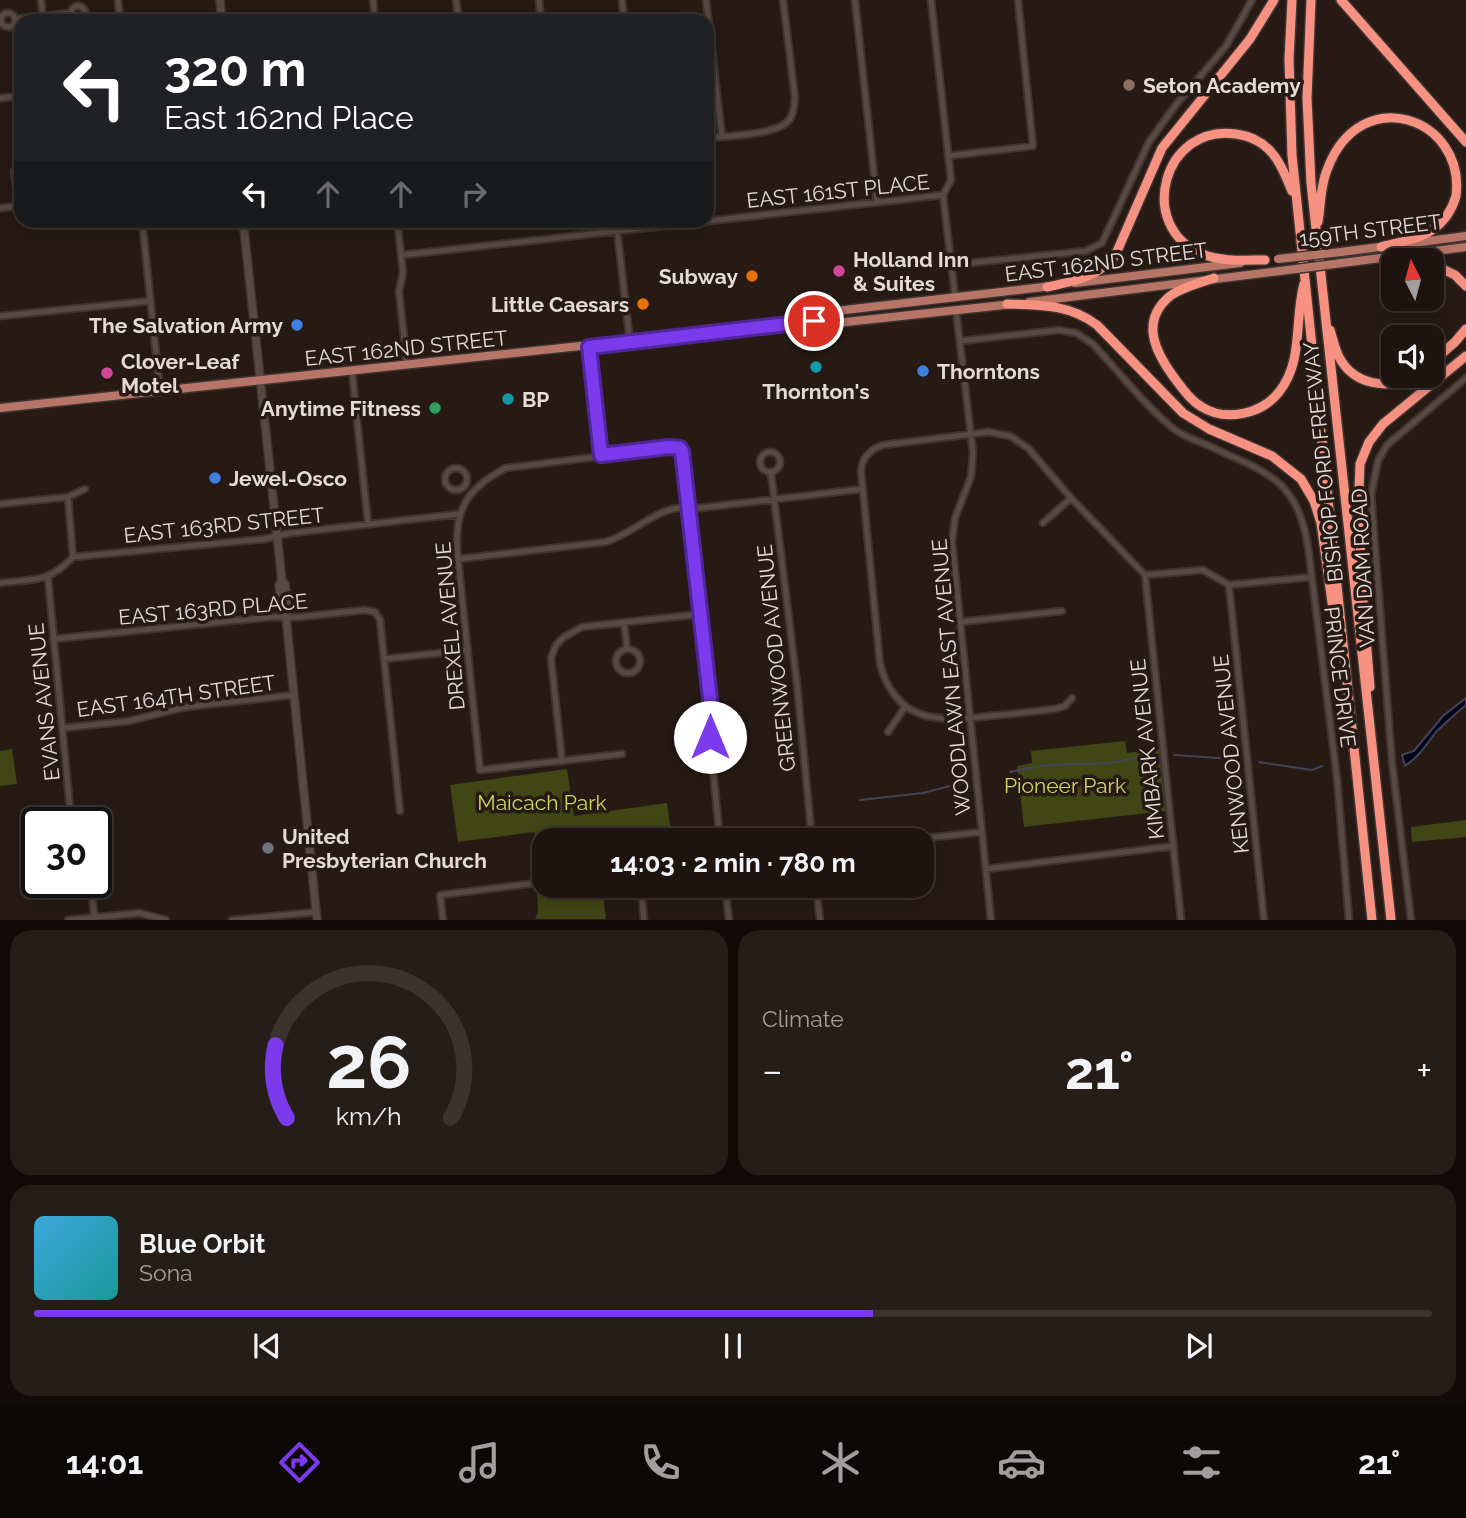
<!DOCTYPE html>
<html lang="en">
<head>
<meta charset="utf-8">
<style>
	body { margin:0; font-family:Raleway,sans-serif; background:#251d18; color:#f1f3f6; height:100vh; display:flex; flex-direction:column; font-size:26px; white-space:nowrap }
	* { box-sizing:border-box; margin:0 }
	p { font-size:23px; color:#a09e9e }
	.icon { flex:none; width:38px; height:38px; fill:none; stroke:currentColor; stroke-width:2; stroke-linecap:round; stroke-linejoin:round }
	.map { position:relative; height:920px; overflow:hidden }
	.panel { display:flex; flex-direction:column; gap:10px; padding:10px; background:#100b08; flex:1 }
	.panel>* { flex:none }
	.banner { position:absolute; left:14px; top:14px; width:700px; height:214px; border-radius:21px; box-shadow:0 4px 18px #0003,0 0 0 2px #3b332f; background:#202124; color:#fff; overflow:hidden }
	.needle { width:46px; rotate:354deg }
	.buttons { position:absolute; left:1381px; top:248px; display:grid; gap:14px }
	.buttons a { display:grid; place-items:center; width:63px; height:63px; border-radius:14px; background:#1d140f; box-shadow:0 4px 18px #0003,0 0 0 2px #3b332f; font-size:35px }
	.speed { position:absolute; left:21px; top:807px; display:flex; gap:14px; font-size:35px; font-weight:700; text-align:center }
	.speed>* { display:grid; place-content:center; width:91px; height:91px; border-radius:50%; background:#1d140f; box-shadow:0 4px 18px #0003,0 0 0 2px #3b332f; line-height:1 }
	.speed .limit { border:4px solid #111; border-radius:10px; background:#fff; color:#111 }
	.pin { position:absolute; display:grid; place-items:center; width:60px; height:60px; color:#fff; margin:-30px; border:4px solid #fff; border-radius:50%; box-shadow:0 2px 7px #0007 }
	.me { position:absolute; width:77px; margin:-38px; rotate:0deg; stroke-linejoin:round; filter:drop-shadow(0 0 5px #0008) }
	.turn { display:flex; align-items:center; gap:24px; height:147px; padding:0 35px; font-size:32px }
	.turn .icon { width:91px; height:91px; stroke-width:2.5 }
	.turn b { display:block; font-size:49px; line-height:60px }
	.lanes { display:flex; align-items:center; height:66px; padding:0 35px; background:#0003; justify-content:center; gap:35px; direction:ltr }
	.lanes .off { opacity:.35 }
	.big { font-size:52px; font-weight:700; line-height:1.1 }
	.panel .card { flex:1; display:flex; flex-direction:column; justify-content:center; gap:10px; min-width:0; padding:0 24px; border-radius:21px; background:#251d18 }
	.panel .dial { align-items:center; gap:0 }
	.dial svg { height:182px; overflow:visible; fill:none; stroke:#3b332f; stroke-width:7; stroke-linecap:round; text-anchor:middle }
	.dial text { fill:#f1f3f6; stroke:none }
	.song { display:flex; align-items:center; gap:21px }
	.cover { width:84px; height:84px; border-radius:10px; background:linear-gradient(135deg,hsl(200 70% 55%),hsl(180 70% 35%)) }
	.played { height:7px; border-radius:4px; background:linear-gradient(90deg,#7c3aed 60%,#3b332f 60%) }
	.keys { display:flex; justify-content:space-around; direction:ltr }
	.heat { display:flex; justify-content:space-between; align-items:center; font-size:38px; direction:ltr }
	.panel .tiles { flex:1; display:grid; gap:10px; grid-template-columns:1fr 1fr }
	.card:last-child { grid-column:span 2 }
	.trip { position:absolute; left:532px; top:828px; width:402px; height:70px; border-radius:21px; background:#1d140f; box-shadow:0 4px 18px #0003,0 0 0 2px #3b332f; font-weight:700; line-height:70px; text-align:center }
	.tabs { display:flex; height:112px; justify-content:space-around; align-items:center; background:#0c0806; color:#a09e9e }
	.tabs .icon { width:49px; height:49px }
	.tabs .on { color:#7c3aed }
	.tabs b { font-size:32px; color:#f1f3f6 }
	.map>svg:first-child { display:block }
	.green { fill:#414615 }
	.water { fill:#00041d; stroke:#445; stroke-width:2 }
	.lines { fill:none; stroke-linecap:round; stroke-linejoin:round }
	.stream { stroke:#445; stroke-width:2 }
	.street-casing { stroke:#3e3431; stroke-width:9 }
	.secondary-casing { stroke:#3e3431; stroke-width:10 }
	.primary-casing { stroke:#3e3431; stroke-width:11 }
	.highway-casing { stroke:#3e3431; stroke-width:12 }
	.street { stroke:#584942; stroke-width:5 }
	.secondary { stroke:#584942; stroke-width:7 }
	.primary { stroke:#b77568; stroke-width:8 }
	.highway { stroke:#f79282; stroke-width:9 }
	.primary-bridge-casing { stroke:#3e3431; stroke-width:11; stroke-linecap:butt }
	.primary-bridge { stroke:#b77568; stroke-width:8 }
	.route-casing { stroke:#51269a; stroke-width:18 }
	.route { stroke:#7c3aed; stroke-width:12 }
	.education-dot { fill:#8d6e63; stroke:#271a14; stroke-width:2.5 }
	.hotel-dot { fill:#d1479c; stroke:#271a14; stroke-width:2.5 }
	.food-dot { fill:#e8710a; stroke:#271a14; stroke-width:2.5 }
	.shop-dot { fill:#3f7fe0; stroke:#271a14; stroke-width:2.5 }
	.culture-dot { fill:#0f9aa8; stroke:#271a14; stroke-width:2.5 }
	.leisure-dot { fill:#2e9e5b; stroke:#271a14; stroke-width:2.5 }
	.worship-dot { fill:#6b7280; stroke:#271a14; stroke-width:2.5 }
	.labels { text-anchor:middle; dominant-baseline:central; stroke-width:7; stroke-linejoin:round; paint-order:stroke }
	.poi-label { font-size:21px; font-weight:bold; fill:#e4dbd7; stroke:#271a14; text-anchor:start }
	.street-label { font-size:21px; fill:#e4dbd7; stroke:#271a14 }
	.park-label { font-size:21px; fill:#cad765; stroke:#271a14 }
</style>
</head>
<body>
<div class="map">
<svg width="1466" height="920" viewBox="0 0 1466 920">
	<rect width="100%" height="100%" fill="#271a14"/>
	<path class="green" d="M1125,741L1127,753L1159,749L1166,811L1024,827L1017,766L1032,763L1031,751Z
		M12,749L17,784L0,786V751Z
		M567,769L574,816L667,803L671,832L611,840H544V870L539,871L534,832L458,842L450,785Z
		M1466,820V837L1412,842L1411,827Z
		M564,886H602L606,919H535L538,913L537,890Z"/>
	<path class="water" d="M1466,698V705C1455,714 1446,722 1436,732C1425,746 1420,756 1405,766L1402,755L1414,751L1443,716Z"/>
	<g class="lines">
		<path class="stream" d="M1174,755L1233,759
			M1259,762L1312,770L1322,766
			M1010,772L1048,765L1110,763L1151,755
			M860,800L923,793L965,782"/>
		<defs>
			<path id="street" d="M41,0L43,21
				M118,0L120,21
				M373,0L375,21
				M456,0L459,21
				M539,0L541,21
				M622,0L624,21
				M706,0L722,136
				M855,0L877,202
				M931,0L951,180L943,195L955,296
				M71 13a7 7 0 1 1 14 0a7 7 0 1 1-14 0Z
				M1 20a7 7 0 1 1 14 0a7 7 0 1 1-14 0Z
				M15,19L71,13
				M0,98L21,96
				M707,138C726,136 778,135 789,120C794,114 794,106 795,98L783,0
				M948,156L1033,146L1018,0
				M14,171L19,206
				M0,208L21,206
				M142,220L160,391
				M397,220L403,273L399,291L407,365
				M616,220L630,342
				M402,255L943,195
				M951,265L1086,251L1102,243L1149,142L1175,106L1226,46L1252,0
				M956,310L973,453L971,477L955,518L952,542L991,920
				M0,316L150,301
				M960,341L1059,330L1076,333L1093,344C1117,370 1148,409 1175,430C1185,437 1198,441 1209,446C1265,472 1297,478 1308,546L1337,778L1349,920
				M589,347L601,455
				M352,371L368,524
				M760 462a10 10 0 1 1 20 0a10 10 0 1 1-20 0Z
				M445 479a11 11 0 1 1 22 0a11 11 0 1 1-22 0Z
				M771,473L797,684L812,840
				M68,497L73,557
				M0,504L68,497L85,489
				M1043,523L1071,498
				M458,559L605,542C630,535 647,516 672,509C681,507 691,508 700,508L862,489
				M1145,575L1181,920
				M1145,575L1203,570L1229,585L1312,577
				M48,578L70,809L75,822
				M0,583C33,579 49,583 73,557L264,539L291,533L459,514
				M1229,585L1264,920
				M960,622L1062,611
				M624,623L627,649
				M53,639L270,617H300L364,610L375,612L380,620L400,811
				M616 661a12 12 0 1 1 24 0a12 12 0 1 1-24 0Z
				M384,659L467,650
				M1072,698L1065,706L1054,709C1032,712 1010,714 989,716C938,722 896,723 880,664L861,471C862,458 870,449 883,445L988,432L1010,436L1028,448L1071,498L1145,575
				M63,728L129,721L186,707L294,695
				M888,732L905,707
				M622,754L480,770L458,559C453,514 464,489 506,468L675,447L680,448L683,457L710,699L709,730L720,840
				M562,761L551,658L556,645L564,637L582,627L700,614
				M840,840L861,838L879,840
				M907,840L982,832
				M986,869L1174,846
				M90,882L95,920
				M641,886L644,920
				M725,886L729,920
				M816,886L820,920
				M68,920L140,913L166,920
				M232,920L316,912
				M443,920L440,895L544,882
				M1411,920L1392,762L1371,495L1378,461L1387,445L1466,378"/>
			<path id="secondary" d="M220,0L222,21
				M243,220L282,581L285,584L288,607L286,617L317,920
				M282,581L279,585L281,608L285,617"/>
			<path id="primary" d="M1406,244L1466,236
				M1341,252L1387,246
				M1342,263L1466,247
				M1075,283L1240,263
				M1029,302L1280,271
				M814,321L827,312L1052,286
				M0,408L814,321L827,324L1013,304"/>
			<path id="highway" d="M1292,0L1289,59L1292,155L1372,920
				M1311,0L1307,98L1311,183L1391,920
				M1341,0L1466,142
				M1318,222C1321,204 1320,187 1327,170C1360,80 1466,118 1456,196C1452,210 1444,222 1432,230C1418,240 1398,242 1381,247
				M1393,256L1417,261
				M1265,260C1244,260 1222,262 1202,254C1135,226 1164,123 1236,134C1250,136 1263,142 1272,153C1282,164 1286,178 1292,191
				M1432,264L1455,275L1466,286
				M1214,278C1200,283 1182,287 1170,296C1140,321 1155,351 1173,376C1182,388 1190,400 1202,407C1226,422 1262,414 1279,392C1304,361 1294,319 1304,284
				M1047,287C1074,281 1097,278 1115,256L1162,148L1250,39L1274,0
				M1007,304C1040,305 1069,304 1097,325L1183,413L1209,429L1272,456L1301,479L1314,501L1321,523L1338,646
				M1330,330C1333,339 1335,349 1339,357C1353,384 1387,391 1412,376
				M1432,362L1455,342L1466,329
				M1370,687L1361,576L1359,490L1360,464L1369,442L1383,424L1466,356"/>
		</defs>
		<use href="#street" class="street-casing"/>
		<use href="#secondary" class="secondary-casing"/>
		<use href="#primary" class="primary-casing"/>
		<use href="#highway" class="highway-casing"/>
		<use href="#street" class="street"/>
		<use href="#secondary" class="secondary"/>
		<use href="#primary" class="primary"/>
		<use href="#highway" class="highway"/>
		<defs>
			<path id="primary-bridge" d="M1278,259L1341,252
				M1280,271L1342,263"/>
		</defs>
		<use href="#primary-bridge" class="primary-bridge-casing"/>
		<use href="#primary-bridge" class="primary-bridge"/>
	</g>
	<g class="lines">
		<defs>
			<path id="route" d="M710,737V699L682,451L680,448L669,447L601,455L589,347L814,321"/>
		</defs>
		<use href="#route" class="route-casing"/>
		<use href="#route" class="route"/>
	</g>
	<circle class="education-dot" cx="1129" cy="85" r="7"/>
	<g class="hotel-dot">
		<circle cx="839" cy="271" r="7"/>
		<circle cx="107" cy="373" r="7"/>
	</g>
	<g class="food-dot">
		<circle cx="752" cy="276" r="7"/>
		<circle cx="643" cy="304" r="7"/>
	</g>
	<g class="shop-dot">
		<circle cx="297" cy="325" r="7"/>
		<circle cx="923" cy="371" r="7"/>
		<circle cx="215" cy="478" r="7"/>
	</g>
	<g class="culture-dot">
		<circle cx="816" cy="367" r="7"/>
		<circle cx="508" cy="399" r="7"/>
	</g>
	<circle class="leisure-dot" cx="435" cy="408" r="7"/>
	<circle class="worship-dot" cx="268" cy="848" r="7"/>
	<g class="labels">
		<g class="poi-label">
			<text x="1143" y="85">Seton Academy</text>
			<text x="853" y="259">Holland Inn<tspan x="853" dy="24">&amp; Suites</tspan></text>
			<text x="738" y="276" text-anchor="end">Subway</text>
			<text x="629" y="304" text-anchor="end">Little Caesars</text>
			<text x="283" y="325" text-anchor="end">The Salvation Army</text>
			<text x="121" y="361">Clover-Leaf<tspan x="121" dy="24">Motel</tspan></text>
			<text x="937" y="371">Thorntons</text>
			<text x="816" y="391" text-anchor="middle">Thornton's</text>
			<text x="522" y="399">BP</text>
			<text x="421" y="408" text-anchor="end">Anytime Fitness</text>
			<text x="229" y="478">Jewel-Osco</text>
			<text x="282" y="836">United<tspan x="282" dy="24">Presbyterian Church</tspan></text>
		</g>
		<g class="street-label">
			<text transform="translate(838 191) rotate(-6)">EAST 161ST PLACE</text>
			<text transform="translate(1370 230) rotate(-7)">159TH STREET</text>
			<text transform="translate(1106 262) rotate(-7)">EAST 162ND STREET</text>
			<text transform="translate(406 348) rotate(-6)">EAST 162ND STREET</text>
			<text transform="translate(1323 462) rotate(-96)">BISHOP FORD FREEWAY</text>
			<text transform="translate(224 525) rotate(-6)">EAST 163RD STREET</text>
			<text transform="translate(1363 568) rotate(-93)">VAN DAM ROAD</text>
			<text transform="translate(213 609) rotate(-5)">EAST 163RD PLACE</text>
			<text transform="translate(450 626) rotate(-95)">DREXEL AVENUE</text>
			<text transform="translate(776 658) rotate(-96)">GREENWOOD AVENUE</text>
			<text transform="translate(951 677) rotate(-95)">WOODLAWN EAST AVENUE</text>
			<text transform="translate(1340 677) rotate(83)">PRINCE DRIVE</text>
			<text transform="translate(176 696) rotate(-8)">EAST 164TH STREET</text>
			<text transform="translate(44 702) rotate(-96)">EVANS AVENUE</text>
			<text transform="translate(1147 749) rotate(-96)">KIMBARK AVENUE</text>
			<text transform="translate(1231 754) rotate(-96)">KENWOOD AVENUE</text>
		</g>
		<g class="park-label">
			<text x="1065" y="785">Pioneer Park</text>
			<text x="542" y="802">Maicach Park</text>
		</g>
	</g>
</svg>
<div class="buttons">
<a><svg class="needle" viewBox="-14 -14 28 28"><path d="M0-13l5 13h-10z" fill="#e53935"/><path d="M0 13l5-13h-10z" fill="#a09e9e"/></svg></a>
<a><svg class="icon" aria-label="sound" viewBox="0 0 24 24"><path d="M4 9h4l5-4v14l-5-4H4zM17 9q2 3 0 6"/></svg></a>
</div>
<div class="speed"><div class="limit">30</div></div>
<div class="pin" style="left:814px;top:321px;background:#d93025"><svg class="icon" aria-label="arrive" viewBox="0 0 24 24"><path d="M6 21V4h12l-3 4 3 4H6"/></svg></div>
<svg class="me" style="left:710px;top:737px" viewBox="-20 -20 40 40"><circle r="19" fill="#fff"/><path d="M0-13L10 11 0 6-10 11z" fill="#7c3aed"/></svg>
<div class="trip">14:03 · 2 min · 780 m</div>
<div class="banner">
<div class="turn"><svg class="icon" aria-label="left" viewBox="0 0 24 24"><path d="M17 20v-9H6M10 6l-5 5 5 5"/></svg><div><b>320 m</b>East 162nd Place</div></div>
<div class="lanes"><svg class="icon" aria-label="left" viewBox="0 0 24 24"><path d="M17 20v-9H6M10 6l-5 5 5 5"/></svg><svg class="icon off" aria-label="ahead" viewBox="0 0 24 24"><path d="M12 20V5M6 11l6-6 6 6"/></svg><svg class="icon off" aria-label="ahead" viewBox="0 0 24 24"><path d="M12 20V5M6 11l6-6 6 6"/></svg><svg class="icon off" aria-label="right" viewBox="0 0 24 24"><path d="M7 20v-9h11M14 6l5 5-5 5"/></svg></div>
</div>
</div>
<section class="panel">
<div class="tiles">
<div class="card dial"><svg viewBox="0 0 100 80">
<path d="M14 69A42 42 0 1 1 86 69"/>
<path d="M14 69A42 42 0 0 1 9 37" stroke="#7c3aed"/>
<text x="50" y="56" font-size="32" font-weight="700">26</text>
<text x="50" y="72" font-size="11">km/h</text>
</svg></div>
<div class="card"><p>Climate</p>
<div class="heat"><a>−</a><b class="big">21°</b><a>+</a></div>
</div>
<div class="card">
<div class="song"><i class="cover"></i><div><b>Blue Orbit</b><p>Sona</p></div></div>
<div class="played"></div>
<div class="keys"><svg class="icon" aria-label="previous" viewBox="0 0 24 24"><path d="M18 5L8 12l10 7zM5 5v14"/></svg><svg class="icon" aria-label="pause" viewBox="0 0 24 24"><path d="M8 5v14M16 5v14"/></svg><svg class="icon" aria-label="next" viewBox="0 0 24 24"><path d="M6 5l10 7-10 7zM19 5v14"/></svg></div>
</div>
</div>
</section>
<nav class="tabs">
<b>14:01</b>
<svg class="icon on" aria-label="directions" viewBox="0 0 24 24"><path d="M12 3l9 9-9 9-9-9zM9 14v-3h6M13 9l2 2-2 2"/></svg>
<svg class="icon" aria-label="music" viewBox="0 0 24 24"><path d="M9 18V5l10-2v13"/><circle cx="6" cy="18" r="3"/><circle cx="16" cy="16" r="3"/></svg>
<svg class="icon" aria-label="phone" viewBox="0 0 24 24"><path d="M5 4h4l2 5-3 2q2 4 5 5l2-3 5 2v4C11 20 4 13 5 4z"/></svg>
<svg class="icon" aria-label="climate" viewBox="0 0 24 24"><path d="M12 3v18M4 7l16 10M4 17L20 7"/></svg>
<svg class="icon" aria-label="car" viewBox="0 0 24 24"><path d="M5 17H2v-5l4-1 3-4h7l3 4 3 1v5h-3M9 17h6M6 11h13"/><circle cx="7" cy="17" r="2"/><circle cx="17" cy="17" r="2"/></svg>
<svg class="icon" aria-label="filters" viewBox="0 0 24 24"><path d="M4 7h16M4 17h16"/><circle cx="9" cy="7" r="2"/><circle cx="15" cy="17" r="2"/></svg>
<b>21°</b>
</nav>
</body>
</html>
